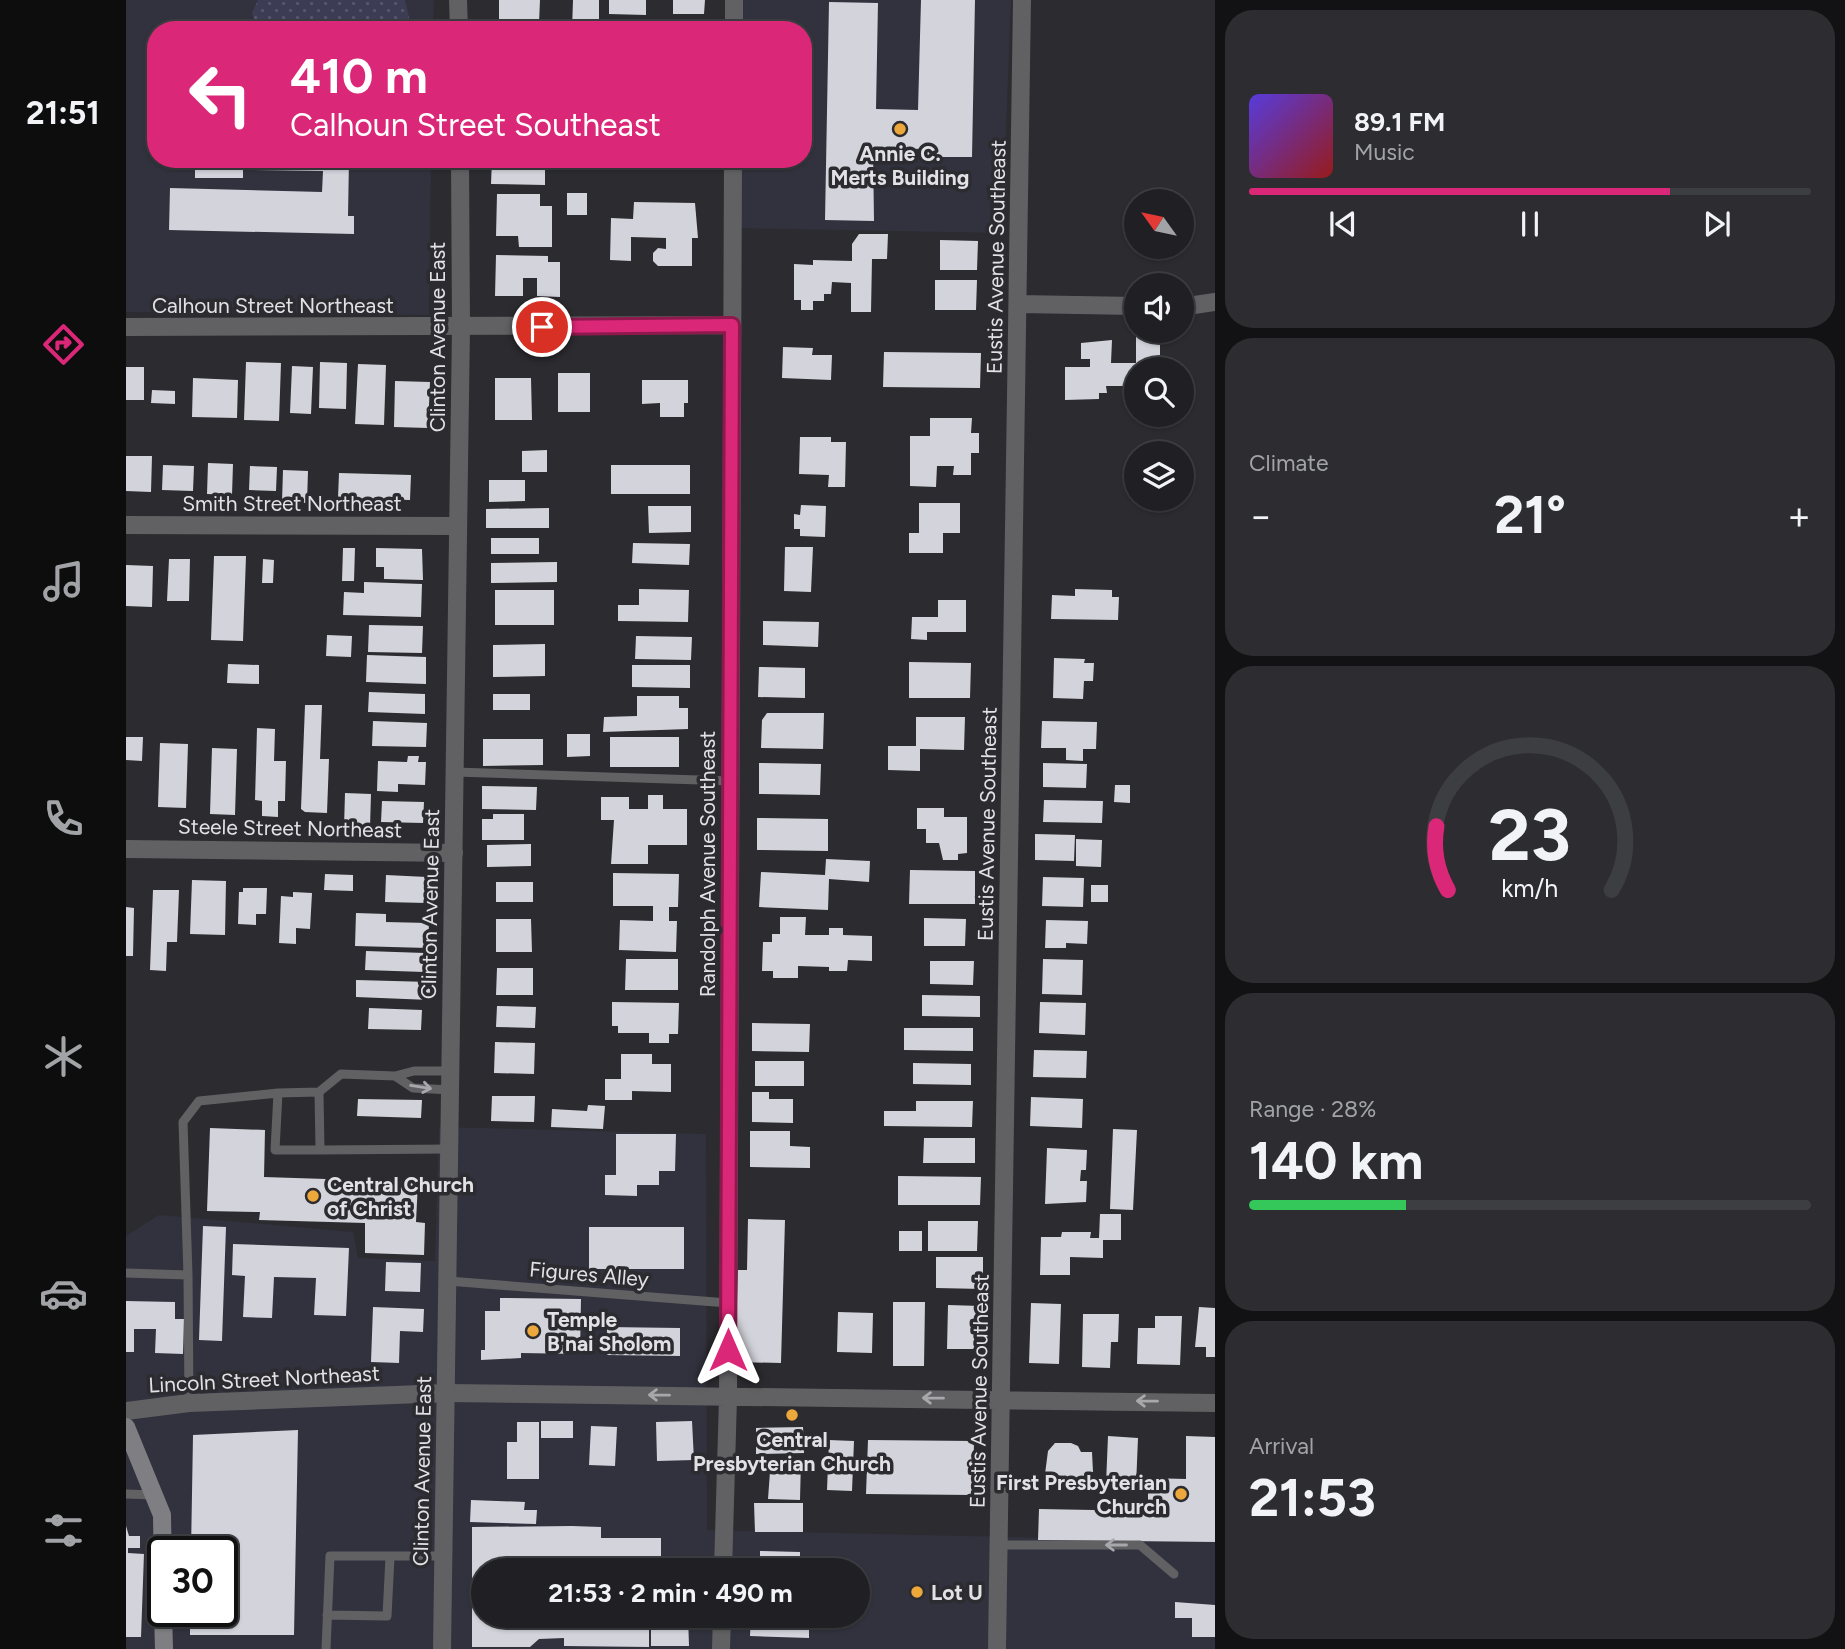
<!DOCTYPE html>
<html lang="en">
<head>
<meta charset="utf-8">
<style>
	body { margin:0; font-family:Figtree,sans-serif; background:#2d2d31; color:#f1f3f6; height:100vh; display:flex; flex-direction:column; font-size:26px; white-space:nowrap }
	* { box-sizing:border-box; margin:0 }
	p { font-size:23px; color:#a2a3a6 }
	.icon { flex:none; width:38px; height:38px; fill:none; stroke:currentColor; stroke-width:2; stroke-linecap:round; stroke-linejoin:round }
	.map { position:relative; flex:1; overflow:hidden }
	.panel { display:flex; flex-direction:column; gap:10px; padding:10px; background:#121214; width:630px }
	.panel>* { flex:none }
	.guide { position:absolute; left:21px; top:21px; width:665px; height:147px; border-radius:28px; box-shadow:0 2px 5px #0004,0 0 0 2px #3d3e41; background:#db2777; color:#fff; overflow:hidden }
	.needle { width:46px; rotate:303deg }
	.controls { position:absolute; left:998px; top:189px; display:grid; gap:14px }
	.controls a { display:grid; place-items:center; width:70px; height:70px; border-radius:50%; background:#202024; box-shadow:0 2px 5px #0004,0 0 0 2px #3d3e41; font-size:35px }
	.speed { position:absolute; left:21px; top:1536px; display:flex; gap:14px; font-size:35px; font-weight:700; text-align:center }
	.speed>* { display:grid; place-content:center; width:91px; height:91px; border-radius:50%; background:#202024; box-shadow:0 2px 5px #0004,0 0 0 2px #3d3e41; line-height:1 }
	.speed .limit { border:4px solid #111; border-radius:10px; background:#fff; color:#111 }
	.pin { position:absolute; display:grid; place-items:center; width:60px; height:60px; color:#fff; margin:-30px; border:4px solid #fff; border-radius:50%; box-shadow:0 2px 7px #0007 }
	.me { position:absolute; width:77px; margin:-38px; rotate:0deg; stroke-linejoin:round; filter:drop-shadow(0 0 5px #0008) }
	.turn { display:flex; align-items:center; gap:24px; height:147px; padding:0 28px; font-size:32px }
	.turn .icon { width:91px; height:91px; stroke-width:2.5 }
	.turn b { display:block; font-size:49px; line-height:60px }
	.big { font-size:52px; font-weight:700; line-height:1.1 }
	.panel .tile { flex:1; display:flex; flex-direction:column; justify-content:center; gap:10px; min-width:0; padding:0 24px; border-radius:28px; background:#2d2d31 }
	.panel .dial { align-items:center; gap:0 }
	.dial svg { height:182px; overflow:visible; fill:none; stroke:#3d3e41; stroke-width:7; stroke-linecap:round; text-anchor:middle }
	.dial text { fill:#f1f3f6; stroke:none }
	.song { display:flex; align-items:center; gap:21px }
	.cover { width:84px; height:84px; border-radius:10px; background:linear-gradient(135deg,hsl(250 70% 55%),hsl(0 70% 35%)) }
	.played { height:7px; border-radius:4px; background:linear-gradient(90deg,#db2777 75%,#3d3e41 75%) }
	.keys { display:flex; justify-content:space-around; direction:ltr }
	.heat { display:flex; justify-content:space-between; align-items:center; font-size:38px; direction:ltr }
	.charge { height:10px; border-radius:5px; background:linear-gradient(90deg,#34c759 28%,#3d3e41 0) }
	.trip { position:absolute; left:345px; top:1558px; width:399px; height:70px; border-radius:35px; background:#202024; box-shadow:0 2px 5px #0004,0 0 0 2px #3d3e41; font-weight:700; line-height:70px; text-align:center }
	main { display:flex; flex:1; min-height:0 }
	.menu { display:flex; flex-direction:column; width:126px; justify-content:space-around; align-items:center; background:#0d0d0e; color:#a2a3a6 }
	.menu .icon { width:49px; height:49px }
	.menu .on { color:#db2777 }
	.menu b { font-size:32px; color:#f1f3f6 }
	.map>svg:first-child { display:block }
	.built { fill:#32323e; fill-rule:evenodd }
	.park { fill:url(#park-dots) }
	.building { fill:#d3d3db }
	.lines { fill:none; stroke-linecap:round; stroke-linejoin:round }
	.service { stroke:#616164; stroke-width:9 }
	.minor { stroke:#616164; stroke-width:18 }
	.tertiary { stroke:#616164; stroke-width:18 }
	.secondary { stroke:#7f7f83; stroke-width:18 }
	.oneway { stroke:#a8a8ac }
	.route-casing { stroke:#8e194d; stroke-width:18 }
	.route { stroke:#db2777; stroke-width:12 }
	.poi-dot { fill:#eda83c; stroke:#2b2b30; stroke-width:2.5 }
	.labels { text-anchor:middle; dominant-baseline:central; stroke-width:7; stroke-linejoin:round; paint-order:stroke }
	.poi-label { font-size:21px; font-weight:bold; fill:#e2e2e6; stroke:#2b2b30; text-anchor:start }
	.street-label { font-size:21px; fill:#e2e2e6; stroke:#2b2b30 }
</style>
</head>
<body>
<main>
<nav class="menu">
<b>21:51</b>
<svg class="icon on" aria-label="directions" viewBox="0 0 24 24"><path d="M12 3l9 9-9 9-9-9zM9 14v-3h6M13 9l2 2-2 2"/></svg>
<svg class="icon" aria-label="music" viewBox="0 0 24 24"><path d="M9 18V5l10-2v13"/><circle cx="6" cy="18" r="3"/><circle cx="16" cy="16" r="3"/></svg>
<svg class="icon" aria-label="phone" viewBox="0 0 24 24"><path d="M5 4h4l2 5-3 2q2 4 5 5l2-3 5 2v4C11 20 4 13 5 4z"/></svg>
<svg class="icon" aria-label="climate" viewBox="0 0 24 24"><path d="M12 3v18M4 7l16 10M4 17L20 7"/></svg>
<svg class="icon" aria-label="car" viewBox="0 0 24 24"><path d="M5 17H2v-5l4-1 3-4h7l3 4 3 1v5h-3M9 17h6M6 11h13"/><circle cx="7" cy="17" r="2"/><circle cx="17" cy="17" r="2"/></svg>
<svg class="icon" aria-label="filters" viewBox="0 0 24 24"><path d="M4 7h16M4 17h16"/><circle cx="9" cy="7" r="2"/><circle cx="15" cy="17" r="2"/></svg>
</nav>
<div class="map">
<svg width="1089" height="1649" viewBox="0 0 1089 1649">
	<defs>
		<pattern id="park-dots" width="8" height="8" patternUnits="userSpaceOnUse" patternTransform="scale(1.75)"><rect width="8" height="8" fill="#3c3c55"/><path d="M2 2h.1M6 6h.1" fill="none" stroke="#58586d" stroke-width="1.8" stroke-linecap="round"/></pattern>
	</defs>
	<rect width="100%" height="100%" fill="#2b2b30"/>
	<path class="built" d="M0,0H308L307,30H30V159H305L303,315L0,312Z
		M617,0H885L876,233L610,228L612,159H677V30H616Z
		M313,1127L580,1134L581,1530L1089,1542V1649H0V1236L33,1215L227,1232L232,1258L309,1261ZM37,1552H96V1612H37ZM357,1570H732V1615H357Z"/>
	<path class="park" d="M132,0H279L283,17L279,30H131L126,13Z"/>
	<path class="building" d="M373,0H414L413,23H373Z
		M447,0H473V30H446Z
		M483,0H520V15L483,14Z
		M547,0H579L578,14H547Z
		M795,0H849L846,157H799V149L747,148L748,221L699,220L703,2L752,3L750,109L792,110Z
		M541,25H571V30H541Z
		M69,159H223L222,216H228V234L43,230L44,188L196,192L197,171L123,170V166H117V178H69Z
		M366,159L419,160V185L365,184Z
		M441,193H461V215H441Z
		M371,194H414V206H426V247H393L392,236H370Z
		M508,202L569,203L572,238H566V266H532L527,261V253L532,248L540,249V238L505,237V261L484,260L485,218L507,219Z
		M733,234H762L761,259H746L745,312H725V283L706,282L705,294H698V301H687V310H675V300H668V264L687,265V260L726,261V244Z
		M814,240L852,241L851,270H814Z
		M370,255L422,256V262H434V297L411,296V278H397V296H369Z
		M809,280H851L850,310H809Z
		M1010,334H1034V369H1010V386H980L981,393H973V399L939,400V367H964V359H955V343L986,340L985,363H1010Z
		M657,347L687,348L686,355H706L705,380L656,378Z
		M758,352L855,353L854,388L757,387Z
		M120,362L155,363L153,421L118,420Z
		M194,362L221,363L220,409L193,408Z
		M232,364L260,365L258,425L229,424Z
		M166,366L187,367L185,414L164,413Z
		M0,367H18V400H0Z
		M432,373H464V412H432Z
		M67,378L112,380L111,418L66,417Z
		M369,378H405L406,420H369Z
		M516,380H562V403H558V417H534V403L516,404Z
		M269,381L304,382L302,428L268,427Z
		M26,390L49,391V404L25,403Z
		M804,418H846L845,433H853V453H845V475H827L828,466H811L810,487L784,486V436H804Z
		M674,437H705V442H720L719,487H702L703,475L673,474Z
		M421,450V472H396V451Z
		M0,456H26L25,492L0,491Z
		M82,463L107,464L106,495L81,494Z
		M37,465L68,466L67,491L36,490Z
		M485,465H564V494H485Z
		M124,466L151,467L150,491L123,490Z
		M157,470L182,471L181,503L156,502Z
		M213,473L285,475L284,500L212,498Z
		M363,480H399V501L363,502Z
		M793,503H834V533H817V553H783V533H793Z
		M675,505L700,506L699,537L674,536V529H668V514L674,515Z
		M522,506H565V532L523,533Z
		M423,508V528H360V509Z
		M365,538H413V554H365Z
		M507,543L564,544L563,565L506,563Z
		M659,547H687L685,592L658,591Z
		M217,548H229L228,581H216Z
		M250,548L296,549L297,580L258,579V567H250Z
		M88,556H120L117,641L85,640Z
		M43,559H64L63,601H41Z
		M137,559L148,560L147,583H136Z
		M431,562V582L365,583V563Z
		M0,565L27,566L26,607L0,606Z
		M238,582L296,584L295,617L217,615L218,592L238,593Z
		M513,589L563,590L562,622L492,621V605H513Z
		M949,589L986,590V597H993L992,620L925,619L926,595L949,596Z
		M369,590H428V625H369Z
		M812,600H840V632H801V640L785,639L786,617H812Z
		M637,621L693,622L692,647L637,645Z
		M243,625L297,626L296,653L242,652Z
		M201,635L226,636L225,657L200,656Z
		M510,636L566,637L565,660L509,659Z
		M419,644V676L367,677V645Z
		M241,655L300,657V684L240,682Z
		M928,658L959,659L958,663H968L967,681H958L957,699L927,698Z
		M783,662L845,663L844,698H783Z
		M102,664L133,665V684L101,683Z
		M506,665H564V688L506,687Z
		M633,667L679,668V698L632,697Z
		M243,692L299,694V714L242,712Z
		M367,694H404V710H367Z
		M511,696H553V708H562V729L477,732L478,717L511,716Z
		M179,705H196L194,759H203L201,813L179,812L175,809Z
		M641,713H698L697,749L635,748L636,720Z
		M790,717H839L838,750L794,749V771L762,770V746H790Z
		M247,721L301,723L300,747L246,746Z
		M916,721L971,722L970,749H957V761L940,760V748H915Z
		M131,728L149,729L148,761H160L159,801H152V817L136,816V801L129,800Z
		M441,734H464V756L441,757Z
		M0,737H17L16,761L0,760Z
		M484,737H553V767H484Z
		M357,739H417V765L357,766Z
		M34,743L62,744L60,808L32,807Z
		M86,748L111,749L109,815L84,814Z
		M282,756H293L292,762H300L299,785L272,784V792L251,791L252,761L281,762Z
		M633,763L695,764L694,795L633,794Z
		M917,763L961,764L960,788L917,787Z
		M989,785H1004V803L988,802Z
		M356,786L411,787L410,810L356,809Z
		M219,793L245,794L244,827H218Z
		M522,795H537V809H561V845H522V864H485L488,820H475V797H503V809H522Z
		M918,800L977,801L976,823L917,822Z
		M256,801L298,802L297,823L255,822Z
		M791,808H818V817H841V853L832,854V860H817L813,843H800V829H791Z
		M367,814H398V840H356V819H367Z
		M631,818L702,819V851L631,850Z
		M909,834L949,835L948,861L909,860Z
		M950,839L976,840L975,867L950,866Z
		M405,844V866L361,867V845Z
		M700,859L744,861L743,882L703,879L702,910L633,907L635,872L699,875Z
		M784,870L849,871V904H783Z
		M487,873L553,874L552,907H543V921H551L550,952L493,950L494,920L527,921V906H487Z
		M199,874L227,875V891L198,890Z
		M260,875L301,877L300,903L259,902Z
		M917,877L958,878L957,907L916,906Z
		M66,880L100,881L99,935L64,934Z
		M370,882H407V902H370Z
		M965,885H982V902H965Z
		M117,888H141L140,914H130V925L112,924L113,892H117Z
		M27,890H53L51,942H41L40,971L24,970Z
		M167,892L186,893L184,929L170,928V944L153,943L155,896L167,897Z
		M0,907L8,908L7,956H0Z
		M230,913L260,914V922L303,923L302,948L229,946Z
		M654,917H680L679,935H703V928H717V935L746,936V961L722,960L721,971H703V967L672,966V978H647V971H636L637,942H646V934H654Z
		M798,918L840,919L839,946H798Z
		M370,919H405L406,952H370Z
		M920,920L962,921L961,944L940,943V948H919Z
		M240,951L299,953L298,972L239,970Z
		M500,959H552V990H499Z
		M917,959L957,960L956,995L916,994Z
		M804,961H848L847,985L804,984Z
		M371,968H407V995H370Z
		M230,980L304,982V1000L230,997Z
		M796,995L854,996V1017L796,1016Z
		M486,1002L553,1003L552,1034H543V1043H523V1033H492V1026H486Z
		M914,1002L960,1003L959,1035L913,1033Z
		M371,1006L410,1007L409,1028L370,1027Z
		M243,1008L296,1010L295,1030L242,1029Z
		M626,1023L684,1024L683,1052L626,1051Z
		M778,1028H847V1051L778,1050Z
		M369,1042L409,1043L408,1074L368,1073Z
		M908,1050L961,1051L960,1078L907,1077Z
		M495,1054H526V1064H545V1092L506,1091V1100H479V1079H495Z
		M629,1061H678V1086H629Z
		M787,1063L845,1064V1085L787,1084Z
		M626,1092H643V1099H667V1123L626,1122Z
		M366,1096H409L408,1122L365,1121Z
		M905,1097L957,1099L956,1128L904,1126Z
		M232,1099L296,1100L295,1118L231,1116Z
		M790,1101H847L846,1127L758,1126V1111H790Z
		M462,1105L479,1106L477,1129L425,1127L426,1109L461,1111Z
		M84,1128L139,1130L138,1177L292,1182L290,1222L299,1223L298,1255L239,1253V1223L133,1220L134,1212L81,1211Z
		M987,1129L1011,1130L1007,1210L984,1209Z
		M624,1131H664V1146L684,1147V1168L624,1167Z
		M490,1134H550L549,1171H533V1185H511V1196L479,1195V1175H490Z
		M798,1138H849V1163H797Z
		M921,1148L961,1150L960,1170H955L954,1181H961L960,1202L919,1204Z
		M772,1176L855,1177L854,1205H772Z
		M974,1214H995V1240H977V1258L944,1257V1275H914L915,1237H935L936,1232H965L964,1238H973Z
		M622,1219L659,1220L655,1363L609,1362L612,1270H621Z
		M802,1221H852L851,1251H802Z
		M77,1226L100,1227L96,1341L73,1340Z
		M463,1227H558V1269H463Z
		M773,1231H796V1251H773Z
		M107,1244L223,1248L220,1316L188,1315L190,1278L148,1277L146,1318L117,1317L119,1276L106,1275Z
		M810,1257H857V1289L810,1288Z
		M260,1262L295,1263L294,1292L259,1291Z
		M374,1298L455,1299L454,1354L395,1353V1358L355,1360V1350H359V1311H374Z
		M0,1301L49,1302V1319H58L57,1354L29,1353L30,1329H8V1352H0Z
		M767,1302H799L798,1366H767Z
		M905,1303L935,1304L933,1364L903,1363Z
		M822,1305L855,1306L854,1349H821Z
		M247,1307L298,1309L297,1332L274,1331L273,1363L245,1362Z
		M1073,1307L1089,1308V1357H1080V1347H1069Z
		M712,1312L747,1313L746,1353L711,1352Z
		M957,1314H993L992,1342H985L984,1368L956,1367Z
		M1029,1316H1056L1054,1365L1011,1364L1012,1328H1029Z
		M481,1327L554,1328V1356L481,1355Z
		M415,1421H447V1438H415Z
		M566,1421L568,1460L531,1461L530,1422Z
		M391,1422H413V1479H381V1442H391Z
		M465,1426L491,1427L489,1466L463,1465Z
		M677,1427L678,1453L630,1454V1428Z
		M172,1430L168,1635H64V1612H96V1552H65L67,1435Z
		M982,1436L1012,1438L1010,1486L980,1484Z
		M1060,1436L1089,1437V1542L912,1540L913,1509L1022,1511V1478L1060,1479Z
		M703,1440L728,1441L726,1491L701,1490Z
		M742,1440L848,1441L847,1495L740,1494Z
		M929,1443H945L952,1446L955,1452H966L967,1472H962L961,1481L946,1485L922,1480L919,1474L922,1451Z
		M645,1458L675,1460L674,1500L642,1499Z
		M345,1500L399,1502L398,1510H411L410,1524L344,1522Z
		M628,1503H677V1532H629Z
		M0,1526L3,1536H14V1548H2V1553L18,1554L15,1637H0Z
		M446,1526L475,1527V1538H535V1561H540V1570H357V1615H523V1647L438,1646V1638L413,1639L404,1647H346V1527Z
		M634,1551L674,1552V1570H634Z
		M1049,1602L1089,1605V1637H1066V1618H1049Z
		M525,1615H562L563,1646H525Z
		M625,1615H683V1638L624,1636Z"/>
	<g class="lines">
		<path class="service" d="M329,772L604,781
			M269,1076L287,1088L325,1090
			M193,1092L215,1074L269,1076L288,1071H325
			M152,1093L149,1150H194
			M0,1273L62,1275L63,1403
			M62,1275L57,1122L73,1101L152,1093L193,1092L194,1150L324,1149
			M322,1281L602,1303
			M0,1494L28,1495
			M873,1545H1014L1048,1574
			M201,1615L261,1616L264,1557
			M200,1649L204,1556H318"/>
		<path class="minor" d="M608,30V0
			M892,304L1010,306
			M1055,307L1089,302
			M0,327L606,325
			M0,525L332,526
			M0,849L328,853
			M320,1393L1089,1403
			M597,1570L602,1398L607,159
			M595,1649L596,1615
			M871,1649L896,0"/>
		<path class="tertiary" d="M332,0L333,30
			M0,1411L63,1403L320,1393
			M316,1649L335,328L334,159"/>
		<path class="secondary" d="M0,1427L36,1515L37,1580
			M37,1612L38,1649"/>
	</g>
	<defs><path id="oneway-shaft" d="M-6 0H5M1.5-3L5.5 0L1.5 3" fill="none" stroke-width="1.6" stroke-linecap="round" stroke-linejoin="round" transform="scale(1.75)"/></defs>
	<g class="oneway">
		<use href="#oneway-shaft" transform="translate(295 1087) rotate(9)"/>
		<use href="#oneway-shaft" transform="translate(533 1395) rotate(-179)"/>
		<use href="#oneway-shaft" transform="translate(807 1398) rotate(-179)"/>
		<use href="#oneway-shaft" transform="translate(1021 1401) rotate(-179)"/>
		<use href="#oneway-shaft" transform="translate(990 1545) rotate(-180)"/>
	</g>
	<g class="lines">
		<defs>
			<path id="route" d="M416,327L606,325L602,1350"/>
		</defs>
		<use href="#route" class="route-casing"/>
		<use href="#route" class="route"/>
	</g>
	<g class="poi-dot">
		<circle cx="774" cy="129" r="7"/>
		<circle cx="187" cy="1196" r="7"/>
		<circle cx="407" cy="1331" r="7"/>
		<circle cx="666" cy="1415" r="7"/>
		<circle cx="1055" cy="1494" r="7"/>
		<circle cx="791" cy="1592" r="7"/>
	</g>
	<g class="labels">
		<g class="poi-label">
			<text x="774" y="153" text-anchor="middle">Annie C.<tspan x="774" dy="24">Merts Building</tspan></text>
			<text x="201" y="1184">Central Church<tspan x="201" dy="24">of Christ</tspan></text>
			<text x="421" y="1319">Temple<tspan x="421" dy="24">B'nai Sholom</tspan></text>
			<text x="666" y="1439" text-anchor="middle">Central<tspan x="666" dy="24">Presbyterian Church</tspan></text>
			<text x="1041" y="1482" text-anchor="end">First Presbyterian<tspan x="1041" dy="24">Church</tspan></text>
			<text x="805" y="1592">Lot U</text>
		</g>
		<g class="street-label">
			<text transform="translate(870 257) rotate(-89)">Eustis Avenue Southeast</text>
			<text x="147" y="305">Calhoun Street Northeast</text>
			<text transform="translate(311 337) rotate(-90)">Clinton Avenue East</text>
			<text x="166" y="503">Smith Street Northeast</text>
			<text transform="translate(861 824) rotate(-89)">Eustis Avenue Southeast</text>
			<text transform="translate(164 828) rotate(1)">Steele Street Northeast</text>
			<text transform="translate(581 864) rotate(-90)">Randolph Avenue Southeast</text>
			<text transform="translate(304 904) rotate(-89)">Clinton Avenue East</text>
			<text transform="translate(463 1274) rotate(5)">Figures Alley</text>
			<text transform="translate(138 1379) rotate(-3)">Lincoln Street Northeast</text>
			<text transform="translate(853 1391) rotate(-89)">Eustis Avenue Southeast</text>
			<text transform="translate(296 1471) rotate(-89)">Clinton Avenue East</text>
		</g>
	</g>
</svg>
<div class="controls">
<a><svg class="needle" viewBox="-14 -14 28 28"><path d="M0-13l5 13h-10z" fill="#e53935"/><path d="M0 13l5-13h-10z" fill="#a2a3a6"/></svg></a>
<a><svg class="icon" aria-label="sound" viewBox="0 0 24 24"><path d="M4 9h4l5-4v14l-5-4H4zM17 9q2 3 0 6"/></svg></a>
<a><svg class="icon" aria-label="search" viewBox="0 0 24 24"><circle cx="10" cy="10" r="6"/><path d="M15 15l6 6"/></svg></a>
<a><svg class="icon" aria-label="layers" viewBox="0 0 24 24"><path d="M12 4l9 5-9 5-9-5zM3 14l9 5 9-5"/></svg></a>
</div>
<div class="speed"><div class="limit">30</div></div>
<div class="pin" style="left:416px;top:327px;background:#d93025"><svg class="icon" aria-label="arrive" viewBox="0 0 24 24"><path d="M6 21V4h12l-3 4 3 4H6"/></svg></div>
<svg class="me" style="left:602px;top:1350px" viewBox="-20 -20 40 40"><path d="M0-17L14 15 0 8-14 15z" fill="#db2777" stroke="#fff" stroke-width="4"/></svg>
<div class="trip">21:53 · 2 min · 490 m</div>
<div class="guide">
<div class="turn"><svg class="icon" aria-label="left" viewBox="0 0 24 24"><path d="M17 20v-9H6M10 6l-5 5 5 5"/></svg><div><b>410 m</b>Calhoun Street Southeast</div></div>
</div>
</div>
<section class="panel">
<div class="tile">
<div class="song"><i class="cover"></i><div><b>89.1 FM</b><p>Music</p></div></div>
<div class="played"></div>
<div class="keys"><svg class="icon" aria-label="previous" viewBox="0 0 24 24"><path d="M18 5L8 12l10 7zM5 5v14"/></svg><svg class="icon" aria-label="pause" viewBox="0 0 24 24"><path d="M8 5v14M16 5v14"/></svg><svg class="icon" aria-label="next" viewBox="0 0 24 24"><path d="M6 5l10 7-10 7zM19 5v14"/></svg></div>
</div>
<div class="tile"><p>Climate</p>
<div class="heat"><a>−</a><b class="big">21°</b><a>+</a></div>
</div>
<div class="tile dial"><svg viewBox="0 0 100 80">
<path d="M14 69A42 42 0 1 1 86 69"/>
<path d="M14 69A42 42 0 0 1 9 41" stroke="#db2777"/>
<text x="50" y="56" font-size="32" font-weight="700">23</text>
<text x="50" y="72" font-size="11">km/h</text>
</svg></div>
<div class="tile"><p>Range · 28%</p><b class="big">140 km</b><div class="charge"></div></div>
<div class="tile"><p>Arrival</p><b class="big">21:53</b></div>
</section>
</main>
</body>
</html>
